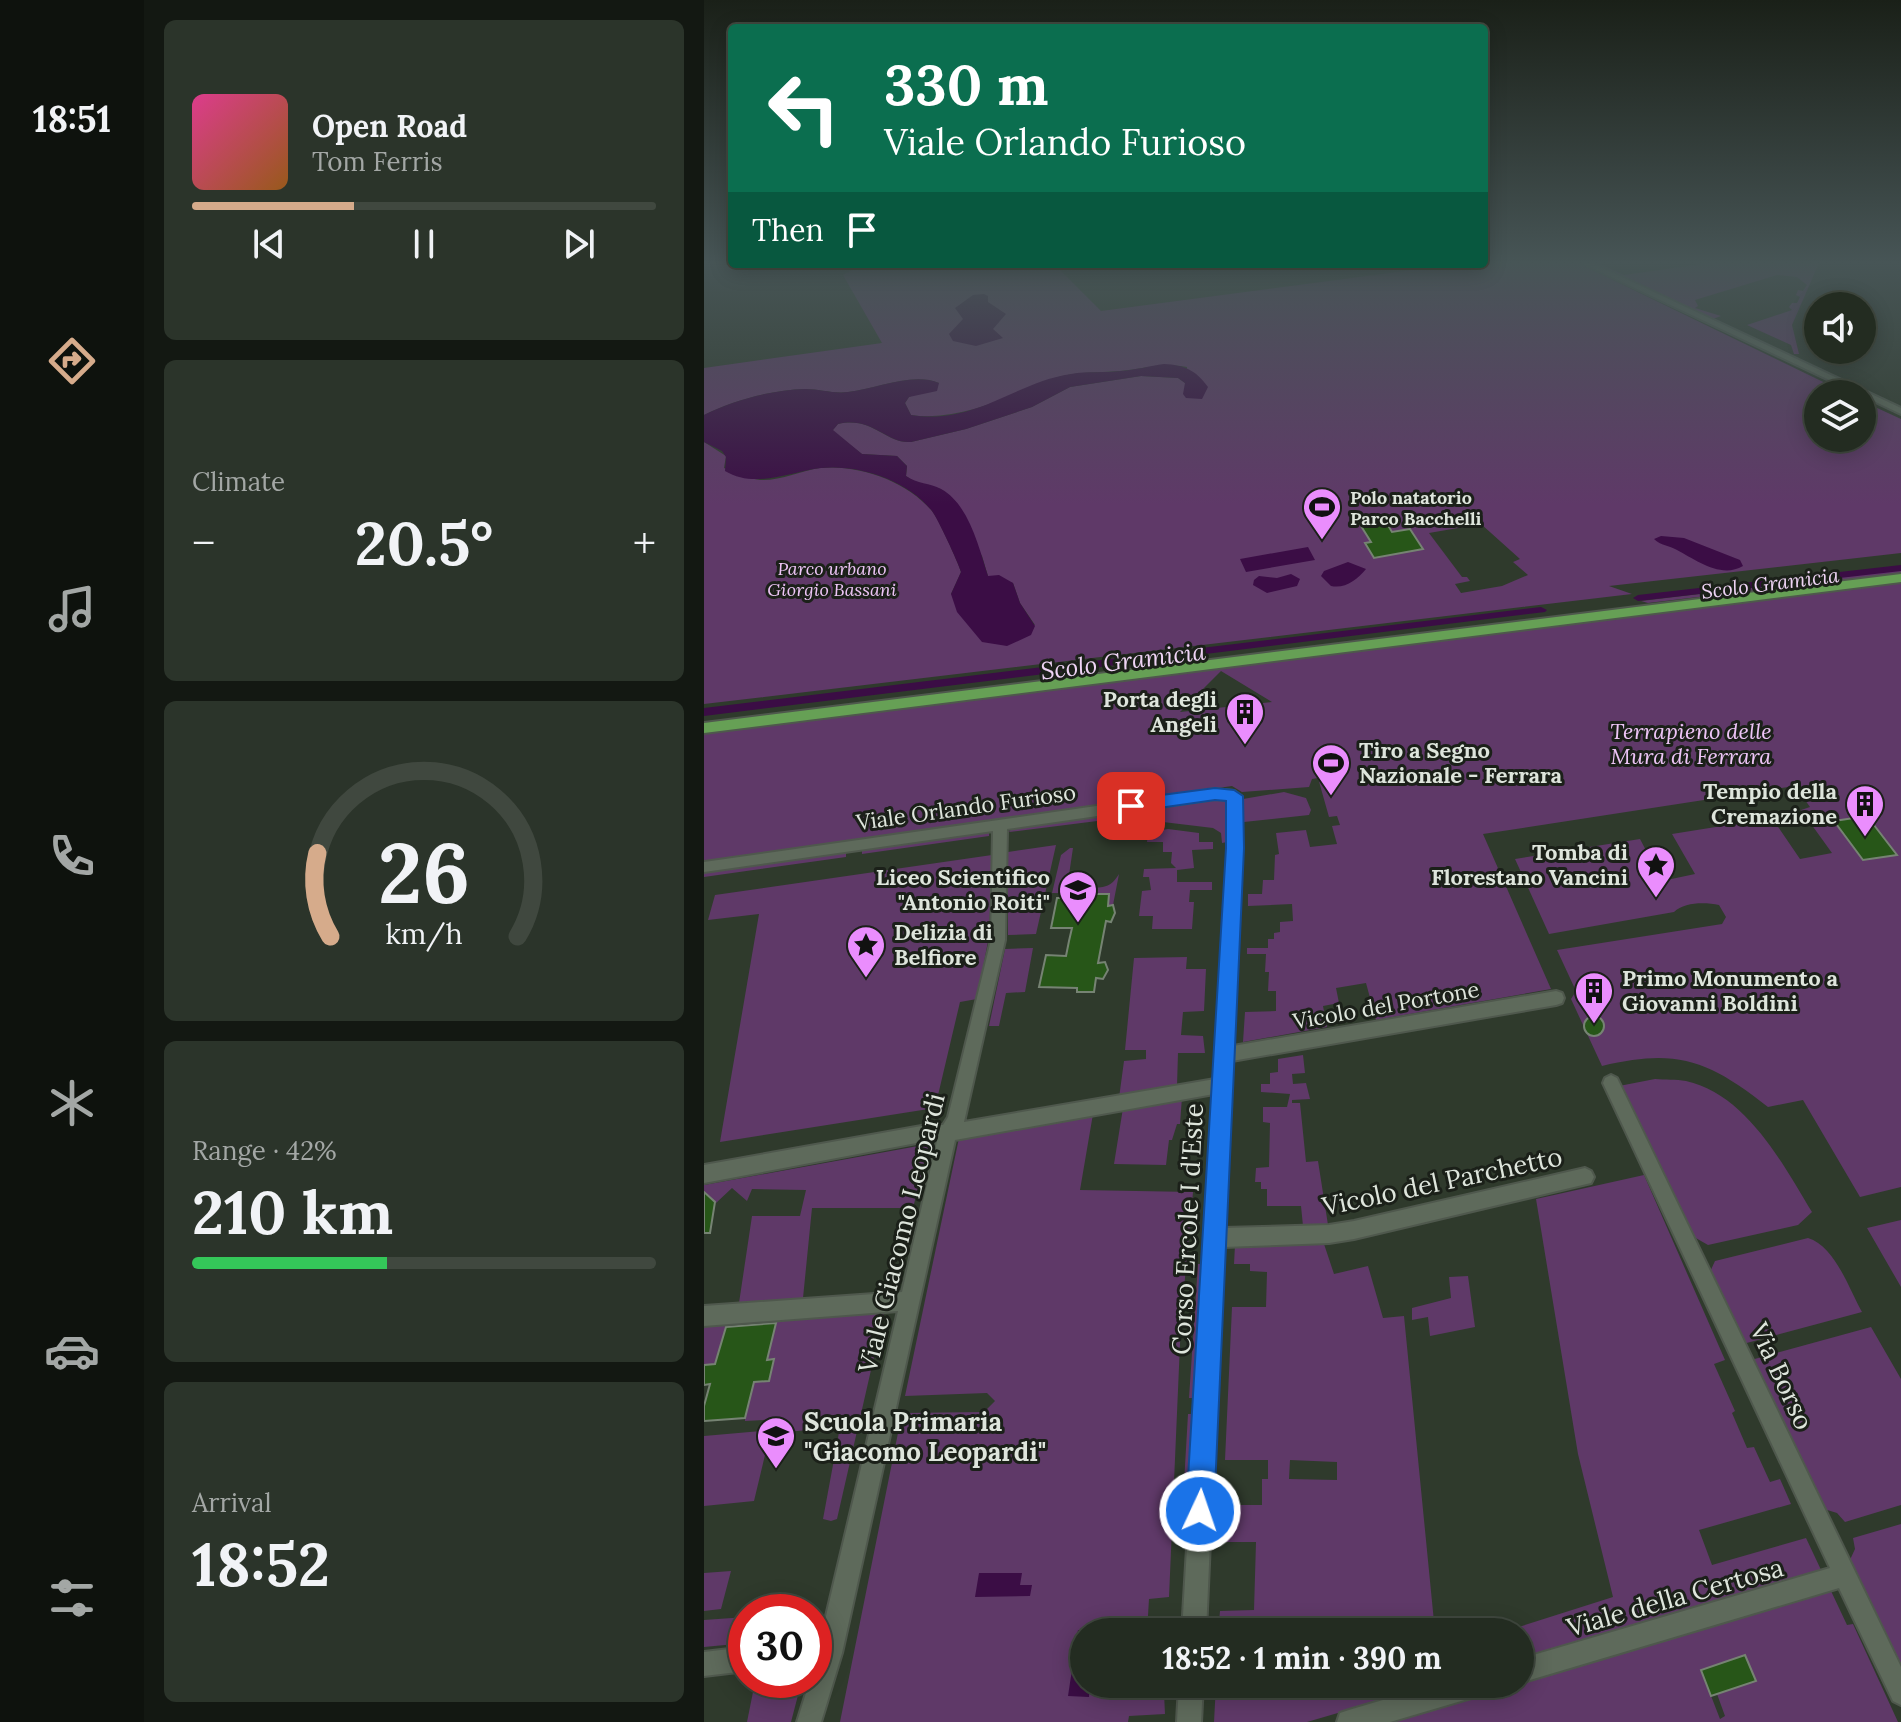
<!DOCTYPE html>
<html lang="en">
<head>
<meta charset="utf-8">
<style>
	body { margin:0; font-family:Lora,serif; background:#2b342a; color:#f1f3f6; height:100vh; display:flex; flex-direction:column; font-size:30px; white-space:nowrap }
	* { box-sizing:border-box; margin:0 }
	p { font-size:26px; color:#a3a7a5 }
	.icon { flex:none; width:44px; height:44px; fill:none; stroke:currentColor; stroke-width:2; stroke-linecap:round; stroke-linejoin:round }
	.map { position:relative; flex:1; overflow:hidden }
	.side { display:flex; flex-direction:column; gap:20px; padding:20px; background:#131812; width:560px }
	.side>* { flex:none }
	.top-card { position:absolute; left:24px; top:24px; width:760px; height:244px; border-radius:8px; box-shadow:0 4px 20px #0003,0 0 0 2px #40483f; background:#0b6e4f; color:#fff; overflow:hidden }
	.tools { position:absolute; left:1100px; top:292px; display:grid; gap:16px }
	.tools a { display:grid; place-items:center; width:72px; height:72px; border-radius:50%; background:#232c21; box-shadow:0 4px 20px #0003,0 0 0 2px #40483f; font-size:40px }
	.speed { position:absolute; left:24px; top:1594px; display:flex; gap:16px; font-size:40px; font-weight:700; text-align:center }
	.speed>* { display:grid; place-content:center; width:104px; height:104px; border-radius:50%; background:#232c21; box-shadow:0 4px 20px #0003,0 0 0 2px #40483f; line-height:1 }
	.speed .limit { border:12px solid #d22; background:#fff; color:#111 }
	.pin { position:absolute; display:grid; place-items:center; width:68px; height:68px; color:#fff; margin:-34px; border-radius:16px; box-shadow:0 4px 12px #0006 }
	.me { position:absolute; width:88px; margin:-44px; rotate:3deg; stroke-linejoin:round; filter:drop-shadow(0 0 6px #0008) }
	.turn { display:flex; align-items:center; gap:28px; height:168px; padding:0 24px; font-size:36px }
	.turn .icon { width:104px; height:104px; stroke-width:2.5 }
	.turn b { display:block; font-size:56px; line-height:68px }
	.then { display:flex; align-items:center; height:76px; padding:0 24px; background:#0003; gap:16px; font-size:30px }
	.big { font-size:60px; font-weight:700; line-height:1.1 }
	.side .widget { flex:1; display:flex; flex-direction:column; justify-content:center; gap:12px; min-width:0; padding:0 28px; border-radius:12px; background:#2b342a }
	.side .dial { align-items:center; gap:0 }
	.dial svg { height:208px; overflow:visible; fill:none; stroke:#40483f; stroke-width:7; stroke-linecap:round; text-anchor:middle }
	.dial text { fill:#f1f3f6; stroke:none }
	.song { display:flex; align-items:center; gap:24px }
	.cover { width:96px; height:96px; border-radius:12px; background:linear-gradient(135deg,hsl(330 70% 55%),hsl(30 70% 35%)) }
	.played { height:8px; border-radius:4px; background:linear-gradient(90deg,#d6ab8b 35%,#40483f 35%) }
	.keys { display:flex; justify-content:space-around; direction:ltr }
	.heat { display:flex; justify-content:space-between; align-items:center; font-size:44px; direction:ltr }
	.charge { height:12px; border-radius:6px; background:linear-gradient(90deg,#34c759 42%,#40483f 0) }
	.trip { position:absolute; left:366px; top:1618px; width:464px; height:80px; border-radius:40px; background:#232c21; box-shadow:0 4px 20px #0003,0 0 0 2px #40483f; font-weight:700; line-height:80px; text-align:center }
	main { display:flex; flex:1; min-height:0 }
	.tab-bar { display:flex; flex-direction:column; width:144px; justify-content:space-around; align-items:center; background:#0e120d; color:#a3a7a5 }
	.tab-bar .icon { width:56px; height:56px }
	.tab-bar .active { color:#d6ab8b }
	.tab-bar b { font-size:36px; color:#f1f3f6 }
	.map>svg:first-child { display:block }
	.green { fill:#5f3968; fill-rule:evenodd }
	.water { fill:#3b0d45 }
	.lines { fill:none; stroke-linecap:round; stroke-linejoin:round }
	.canal { fill:#3b0d45; fill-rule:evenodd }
	.building { fill:#275618; stroke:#768373; stroke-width:2 }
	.minor-casing { stroke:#4f584d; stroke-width:4 }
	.major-casing { stroke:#4f584d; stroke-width:4 }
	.minor { fill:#5e6a5b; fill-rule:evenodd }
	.major { fill:#66a055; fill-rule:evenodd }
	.route { fill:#1a73e8; stroke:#114b97; stroke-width:2 }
	.labels { text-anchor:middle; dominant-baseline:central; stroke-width:6; stroke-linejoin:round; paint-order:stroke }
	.far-poi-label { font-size:18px; font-weight:bold; fill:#dee5dc; stroke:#1b2019; text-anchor:start }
	.far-park-label { font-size:18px; font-style:italic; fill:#eec5f7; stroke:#1b2019 }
	.far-water-label { font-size:20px; font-style:italic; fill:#efd4f5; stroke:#1b2019 }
	.poi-label { font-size:22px; font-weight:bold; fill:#dee5dc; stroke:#1b2019; text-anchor:end }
	.park-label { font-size:22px; font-style:italic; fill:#eec5f7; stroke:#1b2019 }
	.street-label { font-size:22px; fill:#dee5dc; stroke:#1b2019 }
	.water-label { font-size:24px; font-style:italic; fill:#efd4f5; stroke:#1b2019 }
	.near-street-label { font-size:26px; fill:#dee5dc; stroke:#1b2019 }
	.near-poi-label { font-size:26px; font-weight:bold; fill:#dee5dc; stroke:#1b2019; text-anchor:start }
</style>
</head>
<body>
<main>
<nav class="tab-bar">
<b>18:51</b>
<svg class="icon active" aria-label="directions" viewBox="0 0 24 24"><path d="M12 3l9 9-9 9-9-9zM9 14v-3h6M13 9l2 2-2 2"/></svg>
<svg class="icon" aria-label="music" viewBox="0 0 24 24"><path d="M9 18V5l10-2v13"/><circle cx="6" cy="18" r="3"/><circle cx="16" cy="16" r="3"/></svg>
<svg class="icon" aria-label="phone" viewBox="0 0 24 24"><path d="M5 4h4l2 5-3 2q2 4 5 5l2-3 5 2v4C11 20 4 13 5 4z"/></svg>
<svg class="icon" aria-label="climate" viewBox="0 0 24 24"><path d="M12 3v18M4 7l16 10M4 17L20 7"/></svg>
<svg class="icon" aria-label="car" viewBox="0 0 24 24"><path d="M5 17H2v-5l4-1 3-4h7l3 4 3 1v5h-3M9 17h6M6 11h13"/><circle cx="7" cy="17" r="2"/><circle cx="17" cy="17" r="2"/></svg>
<svg class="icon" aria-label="filters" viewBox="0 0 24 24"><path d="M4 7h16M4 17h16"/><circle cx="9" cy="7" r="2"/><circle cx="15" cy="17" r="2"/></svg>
</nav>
<section class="side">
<div class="widget">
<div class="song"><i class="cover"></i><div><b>Open Road</b><p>Tom Ferris</p></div></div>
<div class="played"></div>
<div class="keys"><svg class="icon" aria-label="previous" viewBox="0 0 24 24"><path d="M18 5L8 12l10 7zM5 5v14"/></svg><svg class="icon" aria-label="pause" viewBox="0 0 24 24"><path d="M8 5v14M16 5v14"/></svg><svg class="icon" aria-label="next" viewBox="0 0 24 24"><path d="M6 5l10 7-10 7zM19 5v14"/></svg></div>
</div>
<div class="widget"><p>Climate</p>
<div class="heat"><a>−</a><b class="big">20.5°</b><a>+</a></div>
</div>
<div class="widget dial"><svg viewBox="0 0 100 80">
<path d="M14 69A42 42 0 1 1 86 69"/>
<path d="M14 69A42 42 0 0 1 9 37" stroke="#d6ab8b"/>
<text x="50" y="56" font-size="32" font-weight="700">26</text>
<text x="50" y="72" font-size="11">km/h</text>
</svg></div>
<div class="widget"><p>Range · 42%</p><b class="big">210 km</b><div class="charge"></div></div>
<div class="widget"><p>Arrival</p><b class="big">18:52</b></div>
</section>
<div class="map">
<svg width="1197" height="1722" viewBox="0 0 1197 1722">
	<rect width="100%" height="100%" fill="#2f3a2c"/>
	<path class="green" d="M874,263L1144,394H1114V438H1158V401L1197,419V553L905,586L928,594L0,704V442L22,456L20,468C31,472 44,479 56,480C76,481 97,471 116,468C154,464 203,481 228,511C234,518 254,562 257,572L247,594L331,625L316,603L309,583L284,576L278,556L237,489L211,482L202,476L203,466L193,456L158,454L128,431L134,424C169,416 181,444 207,442L262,429L328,407L366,387L437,376L474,378L481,383L482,398L483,367C459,362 439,369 416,371C393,373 370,371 348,379C303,396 258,422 207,415L201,403L205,397L235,383C208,372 172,389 144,392C130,394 115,389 101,389C68,390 29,400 0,415V368L178,343L139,275L148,270L147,265L125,264H350L397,311L754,264ZM777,524L816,559L809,562L824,575L798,586L757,593L751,584L766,581L763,577H758L725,533Z
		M884,263H894L920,275L1004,263H1115L1088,325L1095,354H1090L1087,345L1043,325L1088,310L1085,307L1088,303H1093L1096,297L1092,295L1094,290L1099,291L1103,285L1093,277L1073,275L991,300L994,306L991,308L1017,316L1006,320Z
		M1197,570V573L944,603L937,601Z
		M1197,583V1187L1156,1197L1099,1100L1064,1107C1004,1060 973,1048 898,1066L867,999L872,991L853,950L1018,924L1022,917L1015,905C1001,902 980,902 970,912L845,934L811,859L936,839L958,881L991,874L968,834L1068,818L1096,859L1128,853L1097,810L1106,807L1091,786L779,834L847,989L672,1020L662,983L632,988L635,1003L619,1006L623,1027L539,1042L541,1012L572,1011V991H564L565,972H561L562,954H543V948H564V939H570V933L576,932V922L589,921L588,904L544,906V894H558L559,880H570L571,855L575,854L572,833L602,830L606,847L633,844L628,826L636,825L633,816L625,817L614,778L608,779L605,787L538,792L528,786L0,862V734ZM517,671L568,702L476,712Z
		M580,792L602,798L607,810L605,815L540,822L539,799Z
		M518,799L527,804L523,842L518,843L517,833L509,828L459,822L456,807Z
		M416,812L420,815L417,818L305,832L308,828Z
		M464,829L495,833V842H509V849L488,850L490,868L473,870V882H508V890H486L485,902H490L488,929H448L449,916H435L438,891L447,890L445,877H439L440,869L472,868L467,863L468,852H459V842H443L444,832Z
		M285,831V836L158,854V849Z
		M352,845L332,934L304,935V852Z
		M366,848H369L365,875L368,884L389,891L390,888C404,887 408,885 415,874L409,905L404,906L405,894L348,893L357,855Z
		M142,851V857L0,877V872Z
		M288,855L285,936L273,999L256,1002L231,1108L16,1142L55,914L4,920L11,895Z
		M329,948L321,992L302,993L295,1026H285L301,949Z
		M483,957L482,969H502L500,1011L479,1012L477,1035L499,1036L501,1053H474L473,1086L415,1098L420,1061L442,1059V1050H421L430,958Z
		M599,1055L601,1073L588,1074L589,1084L602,1083L606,1099L588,1100V1103H596L602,1162L614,1161L624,1225L599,1226L597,1206H563V1189H557V1182H551L552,1168L565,1167L566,1123L559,1122V1107H583L586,1094L557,1092V1084H566V1073L574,1072V1059Z
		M951,1079C961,1080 972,1079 982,1081C1042,1094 1079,1164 1108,1212L1094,1225L1004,1245L990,1237L915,1086Z
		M478,1097L476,1124H473L468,1140H465L462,1165L410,1164L419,1108Z
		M389,1114L376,1190L489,1192L477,1321L465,1597L445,1599L443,1632H380V1684H447V1693H460L461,1714L425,1716L424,1722H136L198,1413L280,1412L291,1401L283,1393L201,1396L255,1138Z
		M225,1144L209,1208H108L99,1298L35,1303L48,1216H96L102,1190L48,1189L43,1201L28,1188L12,1203L0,1192V1185Z
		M940,1175L1021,1360L1010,1364L1031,1411L1028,1413L1043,1448L1050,1447L1066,1482L1076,1479L1087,1504L995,1530L1008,1565L1102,1538L1118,1572L816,1660V1632H799L909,1597L874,1454L832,1199Z
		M1197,1220V1287L1163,1228Z
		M1104,1238C1131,1246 1145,1289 1158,1312L1039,1344L1005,1274L1011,1261Z
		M620,1244L630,1274L664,1266L679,1318L700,1316L731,1632H514L516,1611L550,1610L552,1542H518L520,1505H558V1479H564V1460H521L528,1307H562L563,1272L546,1271V1264H530L531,1245ZM586,1460L633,1462V1480L585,1479Z
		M494,1264H500L492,1398H485Z
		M764,1276L771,1327L726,1336L724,1317L708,1320V1308L747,1298L745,1277Z
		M180,1313L133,1519L127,1521L119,1519L136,1427L72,1433L75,1419L41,1421V1417L50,1382L65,1380L70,1360H63L73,1321Z
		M23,1325L11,1364L0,1365V1327Z
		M1167,1327L1197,1379V1505L1141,1522L1133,1513L1120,1509L1047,1360Z
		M484,1414H491L483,1534L477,1535Z
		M67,1430L50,1501L0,1506V1436Z
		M1197,1524V1670L1145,1562L1151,1549L1149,1538Z
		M27,1571L17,1609L0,1611V1573Z
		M1127,1591L1143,1625L1149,1624L1194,1722H687ZM1041,1656L1051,1681L1013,1694L1021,1716L1016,1719L997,1670Z
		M42,1617V1643L0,1647V1620Z
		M98,1680L87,1722H43L51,1682Z
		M512,1684H733L603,1722H510Z"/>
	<path class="water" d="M280,294L284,296V302L302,314L289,329L299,338L272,346L249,341L245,334L259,319L251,308L269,295Z
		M460,364C480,365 492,370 504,387L498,399L482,398L479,394L481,383L474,378L437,376L366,387L328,407L262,429L207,442C182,444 169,416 134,424L129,430L158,454L193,456L203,466L202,476C213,484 226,483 237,489C265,504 275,548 284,576L295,575L309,583L316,603L331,626L327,635L303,646L278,642L253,612L247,594L257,572C254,562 234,519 228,511C204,480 154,464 117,468C85,472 51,489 21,471L22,457L18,451L0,442V415C29,400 68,390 101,389C115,389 130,394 144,392C172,389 208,372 235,383L233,391L205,397L201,403L207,415C272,425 311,382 367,374C383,371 401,373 417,371C431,370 446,366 460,364Z
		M957,536L980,538L1036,560L1039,566C1017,579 992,560 973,550C965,545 957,546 950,539Z
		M604,547L611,560L542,572L536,559Z
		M644,562L662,569C653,580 641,589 627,586L617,576L620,571Z
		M587,574L596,579L593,586L563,593L549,585L550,580L555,576L573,578Z
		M275,1573H318L316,1585H328L326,1596L271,1597Z
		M389,1625H397V1632H380V1684H386L385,1697L364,1696L374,1630H388Z"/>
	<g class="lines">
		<path class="canal" d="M1197,565V571L934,601L929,598L934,595Z
			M837,607L843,610L841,612L0,716V708Z"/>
	</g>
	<path class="building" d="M671,515L679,517L688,532L706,529L719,549L670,558L661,543L667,542L652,518Z
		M1163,816L1193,855L1159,860L1130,821Z
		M389,894H405L404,906L409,905L411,913L407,922L402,921L394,963L401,962L404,970L399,979L392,978L390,992H373V988L335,987L342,955L362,956L365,941L368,928H347L353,898H388Z
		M880 1026a10 10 0 1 1 20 0a10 10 0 1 1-20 0Z
		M0,1192L11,1202L6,1233H0Z
		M72,1323L63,1360L70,1359L65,1381L50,1382L41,1418L0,1421V1406L6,1384L0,1385V1365L11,1364L22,1327Z
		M1041,1655L1052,1681L1007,1696L997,1670Z"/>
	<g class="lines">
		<defs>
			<path id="minor" d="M878,263H888L1197,408V414Z
				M511,789L530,791L537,796L538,848L529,1046L852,991L858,993L860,998L858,1003L852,1005L528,1061L520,1228L625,1225L650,1221L881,1168L887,1171L890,1177L887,1183L650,1239L625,1243L519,1247L502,1632H478L510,1094L251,1140L138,1653L117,1722H93L106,1680H110V1667L194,1311L0,1326V1306L198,1292L233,1141H223L0,1183V1165L223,1125H239L244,1117L287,940L289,831L0,872V862ZM511,799L523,800L524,848L511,1079L260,1122L301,940L303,829Z
				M907,1075L913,1078L1197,1667V1705L1189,1701L1135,1588L816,1683V1659L1126,1568L899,1083L901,1078Z
				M42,1647V1671L0,1676V1652Z
				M475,1684H499L497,1722H473Z
				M733,1684H786L782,1692L774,1696L686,1722H633L636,1713L645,1710Z"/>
			<path id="major" d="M1197,574V582L0,733V723Z"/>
		</defs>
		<use href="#minor" class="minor-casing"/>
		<use href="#major" class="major-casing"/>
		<use href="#minor" class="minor"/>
		<use href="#major" class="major"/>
	</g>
	<linearGradient id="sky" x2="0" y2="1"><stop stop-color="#1a2018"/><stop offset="0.52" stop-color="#475556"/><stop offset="1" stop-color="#475556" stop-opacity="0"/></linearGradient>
	<rect width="1197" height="505" fill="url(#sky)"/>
	<path class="route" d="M511,788L530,790L539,796L540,848L510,1511L506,1521L496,1525L486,1521L482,1511L522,848V801L511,800L427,812L418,806L427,799Z"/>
	<defs>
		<symbol id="stadium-pin" viewBox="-11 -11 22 30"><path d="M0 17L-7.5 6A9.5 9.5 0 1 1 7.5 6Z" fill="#ea8dfd" stroke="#1b2019"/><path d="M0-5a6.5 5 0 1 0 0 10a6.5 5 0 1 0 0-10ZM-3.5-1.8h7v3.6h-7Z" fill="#111"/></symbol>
		<symbol id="building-pin" viewBox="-11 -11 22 30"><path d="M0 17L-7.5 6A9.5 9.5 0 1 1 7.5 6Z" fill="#ea8dfd" stroke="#1b2019"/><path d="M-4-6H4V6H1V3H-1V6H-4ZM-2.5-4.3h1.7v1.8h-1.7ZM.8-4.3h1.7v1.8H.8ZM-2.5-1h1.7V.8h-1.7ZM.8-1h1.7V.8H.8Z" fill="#111"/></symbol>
		<symbol id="sight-pin" viewBox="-11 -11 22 30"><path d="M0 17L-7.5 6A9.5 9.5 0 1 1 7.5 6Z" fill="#ea8dfd" stroke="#1b2019"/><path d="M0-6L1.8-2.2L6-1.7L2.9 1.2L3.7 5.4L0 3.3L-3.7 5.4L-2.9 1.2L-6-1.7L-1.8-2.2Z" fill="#111"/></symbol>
		<symbol id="school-pin" viewBox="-11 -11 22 30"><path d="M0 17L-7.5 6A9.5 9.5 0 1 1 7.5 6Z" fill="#ea8dfd" stroke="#1b2019"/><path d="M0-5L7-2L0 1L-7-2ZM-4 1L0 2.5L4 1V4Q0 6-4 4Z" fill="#111"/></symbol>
	</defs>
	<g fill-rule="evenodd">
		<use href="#stadium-pin" x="596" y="485" width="44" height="60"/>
		<use href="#building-pin" x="519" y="690" width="44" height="60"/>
		<use href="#stadium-pin" x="605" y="741" width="44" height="60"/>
		<use href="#building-pin" x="1139" y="782" width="44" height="60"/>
		<use href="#sight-pin" x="930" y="843" width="44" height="60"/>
		<use href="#school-pin" x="352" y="868" width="44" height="60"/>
		<use href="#sight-pin" x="140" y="923" width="44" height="60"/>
		<use href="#building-pin" x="868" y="969" width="44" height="60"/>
		<use href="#school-pin" x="50" y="1414" width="44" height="60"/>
	</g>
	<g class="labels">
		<g class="far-poi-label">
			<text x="646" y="497">Polo natatorio<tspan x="646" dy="21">Parco Bacchelli</tspan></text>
		</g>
		<g class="far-park-label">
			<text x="128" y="568">Parco urbano<tspan x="128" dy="21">Giorgio Bassani</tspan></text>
		</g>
		<g class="far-water-label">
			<text transform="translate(1066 583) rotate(-7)">Scolo Gramicia</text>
		</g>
		<g class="poi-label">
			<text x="513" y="699">Porta degli<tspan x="513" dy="25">Angeli</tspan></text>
			<text x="655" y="750" text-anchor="start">Tiro a Segno<tspan x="655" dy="25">Nazionale - Ferrara</tspan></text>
			<text x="1133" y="791">Tempio della<tspan x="1133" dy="25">Cremazione</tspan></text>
			<text x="924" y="852">Tomba di<tspan x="924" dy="25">Florestano Vancini</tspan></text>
			<text x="346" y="877">Liceo Scientifico<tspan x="346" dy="25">"Antonio Roiti"</tspan></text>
			<text x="190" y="932" text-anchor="start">Delizia di<tspan x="190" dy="25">Belfiore</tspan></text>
			<text x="918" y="978" text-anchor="start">Primo Monumento a<tspan x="918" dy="25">Giovanni Boldini</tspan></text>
		</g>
		<g class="park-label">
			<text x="987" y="731">Terrapieno delle<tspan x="987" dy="25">Mura di Ferrara</tspan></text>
		</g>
		<g class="street-label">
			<text transform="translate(262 807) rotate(-8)">Viale Orlando Furioso</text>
			<text transform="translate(682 1005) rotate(-10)">Vicolo del Portone</text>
		</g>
		<g class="water-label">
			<text transform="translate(419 661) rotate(-7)">Scolo Gramicia</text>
		</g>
		<g class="near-street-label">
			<text transform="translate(738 1181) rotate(-12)">Vicolo del Parchetto</text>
			<text transform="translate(483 1229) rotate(-87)">Corso Ercole I d'Este</text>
			<text transform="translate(197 1233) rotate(-76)">Viale Giacomo Leopardi</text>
			<text transform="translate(1078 1376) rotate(65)">Via Borso</text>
			<text transform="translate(971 1597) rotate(-16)">Viale della Certosa</text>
		</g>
		<g class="near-poi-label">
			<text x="100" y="1421">Scuola Primaria<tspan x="100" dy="30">"Giacomo Leopardi"</tspan></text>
		</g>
	</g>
</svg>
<div class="tools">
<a><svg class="icon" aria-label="sound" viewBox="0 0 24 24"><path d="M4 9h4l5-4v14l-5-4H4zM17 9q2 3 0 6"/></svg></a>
<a><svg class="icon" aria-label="layers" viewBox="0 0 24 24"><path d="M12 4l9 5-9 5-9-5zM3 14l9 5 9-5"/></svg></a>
</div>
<div class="speed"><div class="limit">30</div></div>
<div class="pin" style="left:427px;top:806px;background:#d93025"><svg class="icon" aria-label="arrive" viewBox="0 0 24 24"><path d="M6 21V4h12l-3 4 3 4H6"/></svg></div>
<svg class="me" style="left:496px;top:1511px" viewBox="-20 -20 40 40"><circle r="17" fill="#1a73e8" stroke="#fff" stroke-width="3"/><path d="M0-11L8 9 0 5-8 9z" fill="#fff"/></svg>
<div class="trip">18:52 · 1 min · 390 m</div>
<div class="top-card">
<div class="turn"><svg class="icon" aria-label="left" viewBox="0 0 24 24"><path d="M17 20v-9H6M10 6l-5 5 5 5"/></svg><div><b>330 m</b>Viale Orlando Furioso</div></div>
<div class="then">Then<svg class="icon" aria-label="arrive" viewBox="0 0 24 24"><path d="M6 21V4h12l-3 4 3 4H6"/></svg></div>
</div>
</div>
</main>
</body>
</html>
